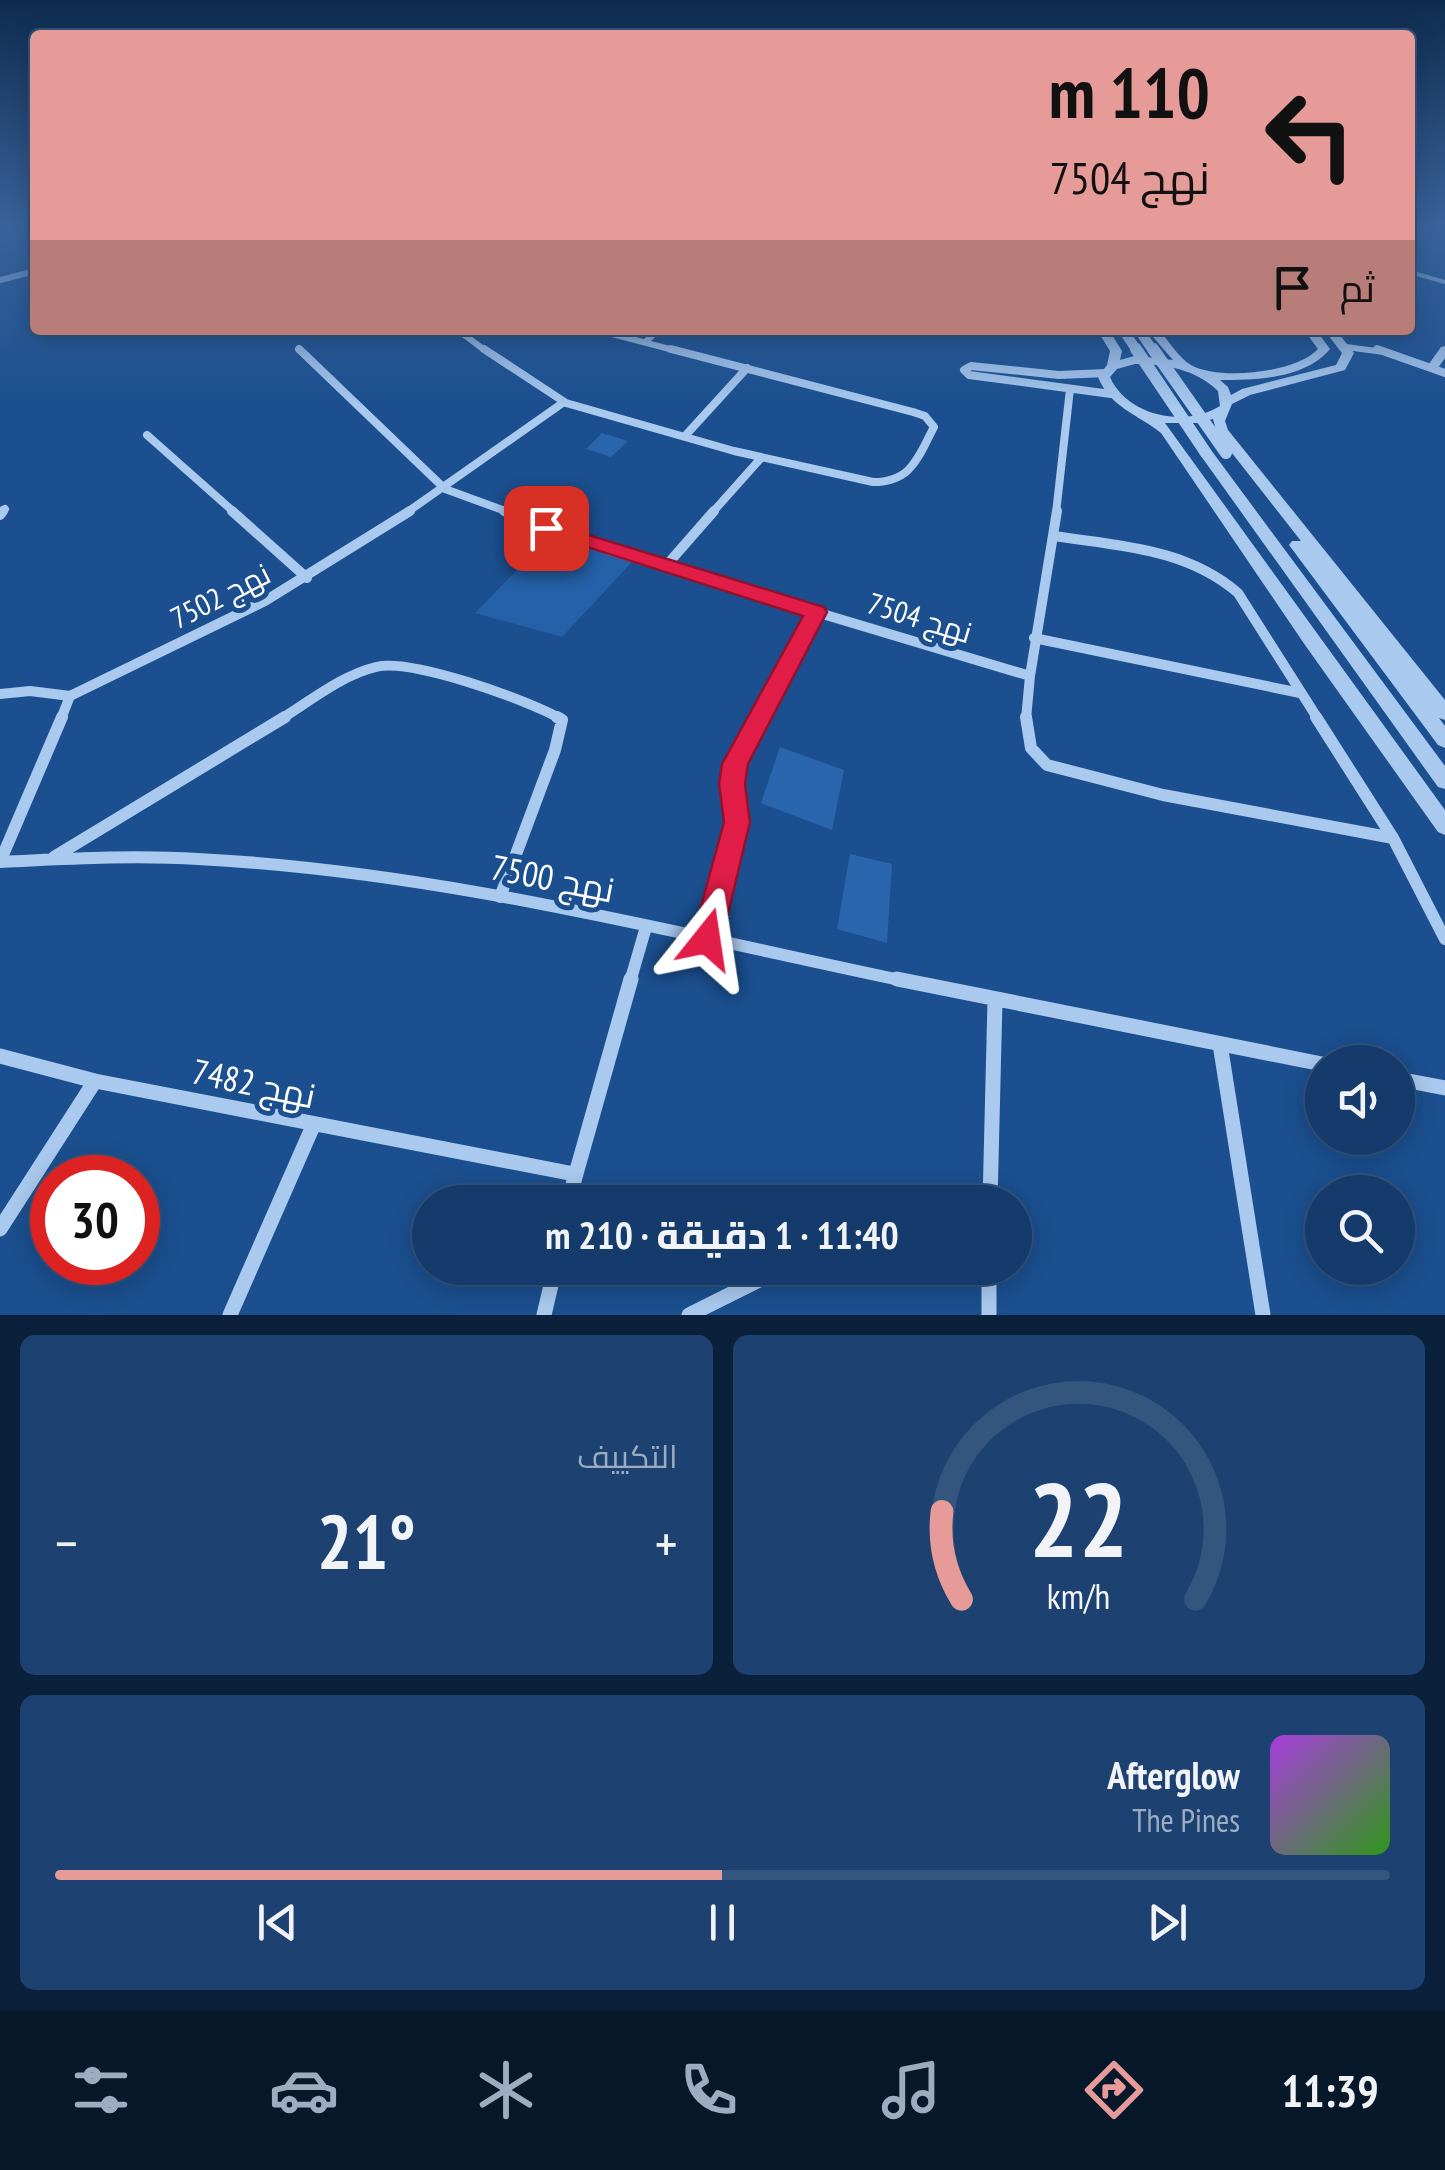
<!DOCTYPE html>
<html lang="ar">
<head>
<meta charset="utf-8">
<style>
	body { margin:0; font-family:"PT Sans Narrow",Cairo,sans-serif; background:#1d4271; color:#f1f3f6; direction:rtl; height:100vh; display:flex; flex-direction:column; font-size:38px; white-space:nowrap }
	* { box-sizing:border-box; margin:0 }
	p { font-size:32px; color:#9dadc1 }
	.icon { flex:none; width:55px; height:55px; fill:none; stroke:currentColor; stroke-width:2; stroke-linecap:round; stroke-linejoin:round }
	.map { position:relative; height:1315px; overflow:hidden; direction:ltr }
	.side { display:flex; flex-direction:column; gap:20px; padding:20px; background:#0b203b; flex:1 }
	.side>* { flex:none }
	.top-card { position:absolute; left:30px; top:30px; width:1385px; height:305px; border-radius:10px; box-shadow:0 5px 25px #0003,0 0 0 2px #33557e; direction:rtl; background:#e69b98; color:#111; overflow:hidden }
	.controls { position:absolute; left:1305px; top:1045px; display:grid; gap:20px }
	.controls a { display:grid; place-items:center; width:110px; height:110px; border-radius:50%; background:#143b6b; box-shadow:0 5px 25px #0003,0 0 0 2px #33557e; font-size:50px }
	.speed { position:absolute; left:30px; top:1155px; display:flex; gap:20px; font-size:50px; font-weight:700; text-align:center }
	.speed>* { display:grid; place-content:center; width:130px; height:130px; border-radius:50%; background:#143b6b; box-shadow:0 5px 25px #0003,0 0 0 2px #33557e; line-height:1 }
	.speed .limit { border:15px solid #d22; background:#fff; color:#111 }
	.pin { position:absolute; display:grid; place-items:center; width:85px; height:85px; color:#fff; margin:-42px; border-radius:20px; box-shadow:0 5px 15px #0006 }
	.me { position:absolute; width:110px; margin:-55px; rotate:15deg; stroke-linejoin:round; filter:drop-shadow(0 0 8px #0008) }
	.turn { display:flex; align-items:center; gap:35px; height:210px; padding:0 40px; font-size:45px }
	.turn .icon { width:130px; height:130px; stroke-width:2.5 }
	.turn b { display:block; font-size:70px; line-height:85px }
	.then { display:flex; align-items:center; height:95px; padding:0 40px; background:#0003; gap:20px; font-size:38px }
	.big { font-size:75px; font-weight:800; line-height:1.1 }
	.side .widget { flex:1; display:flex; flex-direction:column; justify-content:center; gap:15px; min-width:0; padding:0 35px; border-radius:15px; background:#1d4271 }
	.side .dial { align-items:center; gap:0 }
	.dial svg { height:260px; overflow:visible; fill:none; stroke:#33557e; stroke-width:7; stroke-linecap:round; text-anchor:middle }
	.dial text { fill:#f1f3f6; stroke:none }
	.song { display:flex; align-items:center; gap:30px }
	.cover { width:120px; height:120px; border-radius:15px; background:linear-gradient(135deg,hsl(280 70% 55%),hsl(110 70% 35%)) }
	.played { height:10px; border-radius:5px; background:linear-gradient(90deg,#e69b98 50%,#33557e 50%) }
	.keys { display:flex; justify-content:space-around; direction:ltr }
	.heat { display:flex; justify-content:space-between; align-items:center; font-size:55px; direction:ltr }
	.side .tiles { flex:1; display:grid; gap:20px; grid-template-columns:1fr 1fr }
	.widget:last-child { grid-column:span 2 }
	.trip { position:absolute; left:412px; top:1185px; width:620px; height:100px; border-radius:50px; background:#143b6b; box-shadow:0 5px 25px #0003,0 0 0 2px #33557e; font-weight:800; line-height:100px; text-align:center; direction:rtl }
	.tabs { display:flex; height:160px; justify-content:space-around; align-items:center; background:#08182b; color:#9dadc1 }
	.tabs .icon { width:70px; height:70px }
	.tabs .selected { color:#e69b98 }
	.tabs b { font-size:45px; color:#f1f3f6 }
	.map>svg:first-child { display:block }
	.green { fill:#2461a8 }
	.building { fill:#2a66ad }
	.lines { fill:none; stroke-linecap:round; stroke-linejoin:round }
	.service { stroke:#a9c9ee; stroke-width:4 }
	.minor-far4 { stroke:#a9c9ee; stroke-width:6 }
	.minor-far3 { stroke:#a9c9ee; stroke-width:8 }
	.minor-far2 { stroke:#a9c9ee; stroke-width:10 }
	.minor-far1 { stroke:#a9c9ee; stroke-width:12 }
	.minor { stroke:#a9c9ee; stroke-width:15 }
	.tertiary { fill:#a9c9ee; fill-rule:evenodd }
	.tertiary-bridge-far1 { stroke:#a9c9ee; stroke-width:10 }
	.tertiary-bridge { stroke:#a9c9ee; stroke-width:12 }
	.route { fill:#e11d48; stroke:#92132f; stroke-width:2.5 }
	.labels { text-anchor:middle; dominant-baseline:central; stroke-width:10; stroke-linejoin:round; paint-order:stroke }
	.street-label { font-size:30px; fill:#fff; stroke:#1b4f8f }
	.near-street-label { font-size:35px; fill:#fff; stroke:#1b4f8f }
</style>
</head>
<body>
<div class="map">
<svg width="1445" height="1315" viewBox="0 0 1445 1315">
	<rect width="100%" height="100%" fill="#1b4f8f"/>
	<path class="green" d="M550,536L632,562L562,637L475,613Z"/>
	<path class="building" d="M602,433L628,441L611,457L586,449Z
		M780,747L844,770L832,830L761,803Z
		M850,854L892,864L887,943L837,929Z"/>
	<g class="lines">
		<path class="service" d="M1410,272L1445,282"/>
		<path class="minor-far4" d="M0,280L35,271
			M458,330L487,352
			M597,330L681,352
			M645,342L659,330
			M1346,347L1384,352
			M299,349L302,352"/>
		<path class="minor-far3" d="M299,349L445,489L511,513
			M484,349L566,403L734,451L873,482C912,482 918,457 934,427L925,416L913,412L671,349
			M1377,349L1445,373
			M1106,373L1059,375L971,366L964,370L969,375L1111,394
			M147,435L235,513
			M685,436L747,368
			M1,513L5,509
			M406,513L564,402
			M712,513L761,458
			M1056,513L1070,389"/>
		<path class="minor-far2" d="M232,511L307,578
			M504,511L612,551L1030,676L1026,719
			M0,515L3,511
			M1054,536C1119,546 1186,548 1238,593L1318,719
			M665,567L714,511
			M1034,638L1300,693
			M1030,676L1057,511
			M0,694L30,691L70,696L265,601L410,511
			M61,719L70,696
			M281,719C310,701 342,675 376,667C411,658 528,700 561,719
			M759,719L816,612"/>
		<path class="minor-far1" d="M1026,717L1031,748L1047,765L1163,795L1393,838
			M1316,717L1393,838L1445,939
			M54,857L285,717
			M0,862C66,859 132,855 198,859C438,871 674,933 909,982
			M0,862L62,717
			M500,897L555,750L562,720L557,717
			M707,939L737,821L732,783L735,764L760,717
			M630,982L646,927"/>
		<path class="minor" d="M897,979L1322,1064
			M1220,1044L1263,1315
			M0,1056L95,1081
			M1398,1079L1445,1088
			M568,1202L631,979
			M990,1202L995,1001
			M0,1229L95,1081L574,1174
			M968,1268L989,1271
			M989,1268V1315
			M230,1315L313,1126
			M544,1315L555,1268
			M689,1315L763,1278L798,1268"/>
		<path class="tertiary" d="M1097,330H1109L1122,351L1120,360L1134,356L1173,360L1147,330H1159C1168,340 1179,358 1191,365C1219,381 1296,373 1318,349L1304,330H1316L1330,349C1305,379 1256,380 1220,380L1228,387L1231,395L1242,389L1336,365L1342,353L1324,330H1336L1354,353L1345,370L1250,395L1232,404L1225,421L1228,430L1445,700V720L1439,718L1445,726V748L1438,745L1292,549L1289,545L1292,541H1301L1217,434L1213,419L1197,423H1165L1445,810V835L1438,832L1305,645L1161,433C1137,414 1110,407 1098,377L1107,365L1110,351ZM1135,364C1166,364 1195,369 1218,391L1220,406C1185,428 1127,416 1110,377L1117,369Z
			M1445,346V358L1438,368L1428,371L1426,368L1441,347Z
			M1206,449L1211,450L1445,766V789L1438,787L1201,456L1199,453Z"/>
		<path class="tertiary-bridge-far1" d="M1123,330L1138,352
			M1139,330L1154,352"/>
		<path class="tertiary-bridge" d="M1136,349L1206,453
			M1153,349L1226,453"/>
	</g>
	<linearGradient id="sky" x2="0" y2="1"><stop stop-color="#0f2b4f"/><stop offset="0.55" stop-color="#39639b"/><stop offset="1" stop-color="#39639b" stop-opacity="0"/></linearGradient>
	<rect width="1445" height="408" fill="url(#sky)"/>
	<path class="route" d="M546,522L824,607L827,612L748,764L745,784L750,822L722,939L717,949L707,953L696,949L692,939L724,822L719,784L722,764L803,616L540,532L537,528Z"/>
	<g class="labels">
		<g class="street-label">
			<text transform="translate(220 595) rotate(-27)">نهج 7502</text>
			<text transform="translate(920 617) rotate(17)">نهج 7504</text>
		</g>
		<g class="near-street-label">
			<text transform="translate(553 878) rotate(11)">نهج 7500</text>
			<text transform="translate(254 1083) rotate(12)">نهج 7482</text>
		</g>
	</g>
</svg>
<div class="controls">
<a><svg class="icon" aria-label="sound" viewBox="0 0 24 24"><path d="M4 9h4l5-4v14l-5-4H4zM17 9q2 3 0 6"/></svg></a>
<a><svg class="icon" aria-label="search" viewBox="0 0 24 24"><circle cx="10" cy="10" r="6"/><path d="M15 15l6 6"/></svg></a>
</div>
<div class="speed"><div class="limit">30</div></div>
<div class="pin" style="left:546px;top:528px;background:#d93025"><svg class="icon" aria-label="arrive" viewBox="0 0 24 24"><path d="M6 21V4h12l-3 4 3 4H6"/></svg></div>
<svg class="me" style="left:707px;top:939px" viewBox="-20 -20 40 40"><path d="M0-17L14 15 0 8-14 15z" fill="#e11d48" stroke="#fff" stroke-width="4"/></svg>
<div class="trip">11:40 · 1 دقيقة · 210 m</div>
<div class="top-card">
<div class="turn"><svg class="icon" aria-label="left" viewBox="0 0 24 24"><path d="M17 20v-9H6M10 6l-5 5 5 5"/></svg><div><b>110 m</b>نهج 7504</div></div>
<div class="then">ثم<svg class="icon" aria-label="arrive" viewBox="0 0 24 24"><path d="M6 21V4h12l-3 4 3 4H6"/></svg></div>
</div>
</div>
<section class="side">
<div class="tiles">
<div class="widget dial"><svg viewBox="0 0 100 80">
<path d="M14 69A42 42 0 1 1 86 69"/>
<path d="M14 69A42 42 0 0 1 8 42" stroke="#e69b98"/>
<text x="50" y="56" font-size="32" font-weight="700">22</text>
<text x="50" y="72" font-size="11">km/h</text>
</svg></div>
<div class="widget"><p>التكييف</p>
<div class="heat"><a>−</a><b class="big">21°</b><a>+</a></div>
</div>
<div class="widget">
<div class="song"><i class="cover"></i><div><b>Afterglow</b><p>The Pines</p></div></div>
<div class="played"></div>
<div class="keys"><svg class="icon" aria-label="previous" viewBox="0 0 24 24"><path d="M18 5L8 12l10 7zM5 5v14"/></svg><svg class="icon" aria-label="pause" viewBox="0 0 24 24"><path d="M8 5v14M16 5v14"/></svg><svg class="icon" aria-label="next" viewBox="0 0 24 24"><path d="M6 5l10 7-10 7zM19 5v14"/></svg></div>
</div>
</div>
</section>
<nav class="tabs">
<b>11:39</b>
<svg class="icon selected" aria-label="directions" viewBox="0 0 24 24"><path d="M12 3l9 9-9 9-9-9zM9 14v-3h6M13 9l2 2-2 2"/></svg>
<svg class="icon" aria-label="music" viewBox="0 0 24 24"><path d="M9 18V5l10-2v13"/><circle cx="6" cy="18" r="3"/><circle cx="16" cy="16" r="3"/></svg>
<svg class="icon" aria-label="phone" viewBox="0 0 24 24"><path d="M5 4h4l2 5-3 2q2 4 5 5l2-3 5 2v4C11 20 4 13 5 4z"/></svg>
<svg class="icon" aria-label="climate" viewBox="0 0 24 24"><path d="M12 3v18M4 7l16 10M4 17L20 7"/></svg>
<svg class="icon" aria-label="car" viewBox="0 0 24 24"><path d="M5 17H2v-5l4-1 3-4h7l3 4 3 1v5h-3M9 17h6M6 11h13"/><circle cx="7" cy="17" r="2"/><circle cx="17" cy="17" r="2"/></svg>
<svg class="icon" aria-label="filters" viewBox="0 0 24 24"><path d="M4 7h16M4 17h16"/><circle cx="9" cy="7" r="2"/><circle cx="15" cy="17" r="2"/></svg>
</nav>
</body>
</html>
